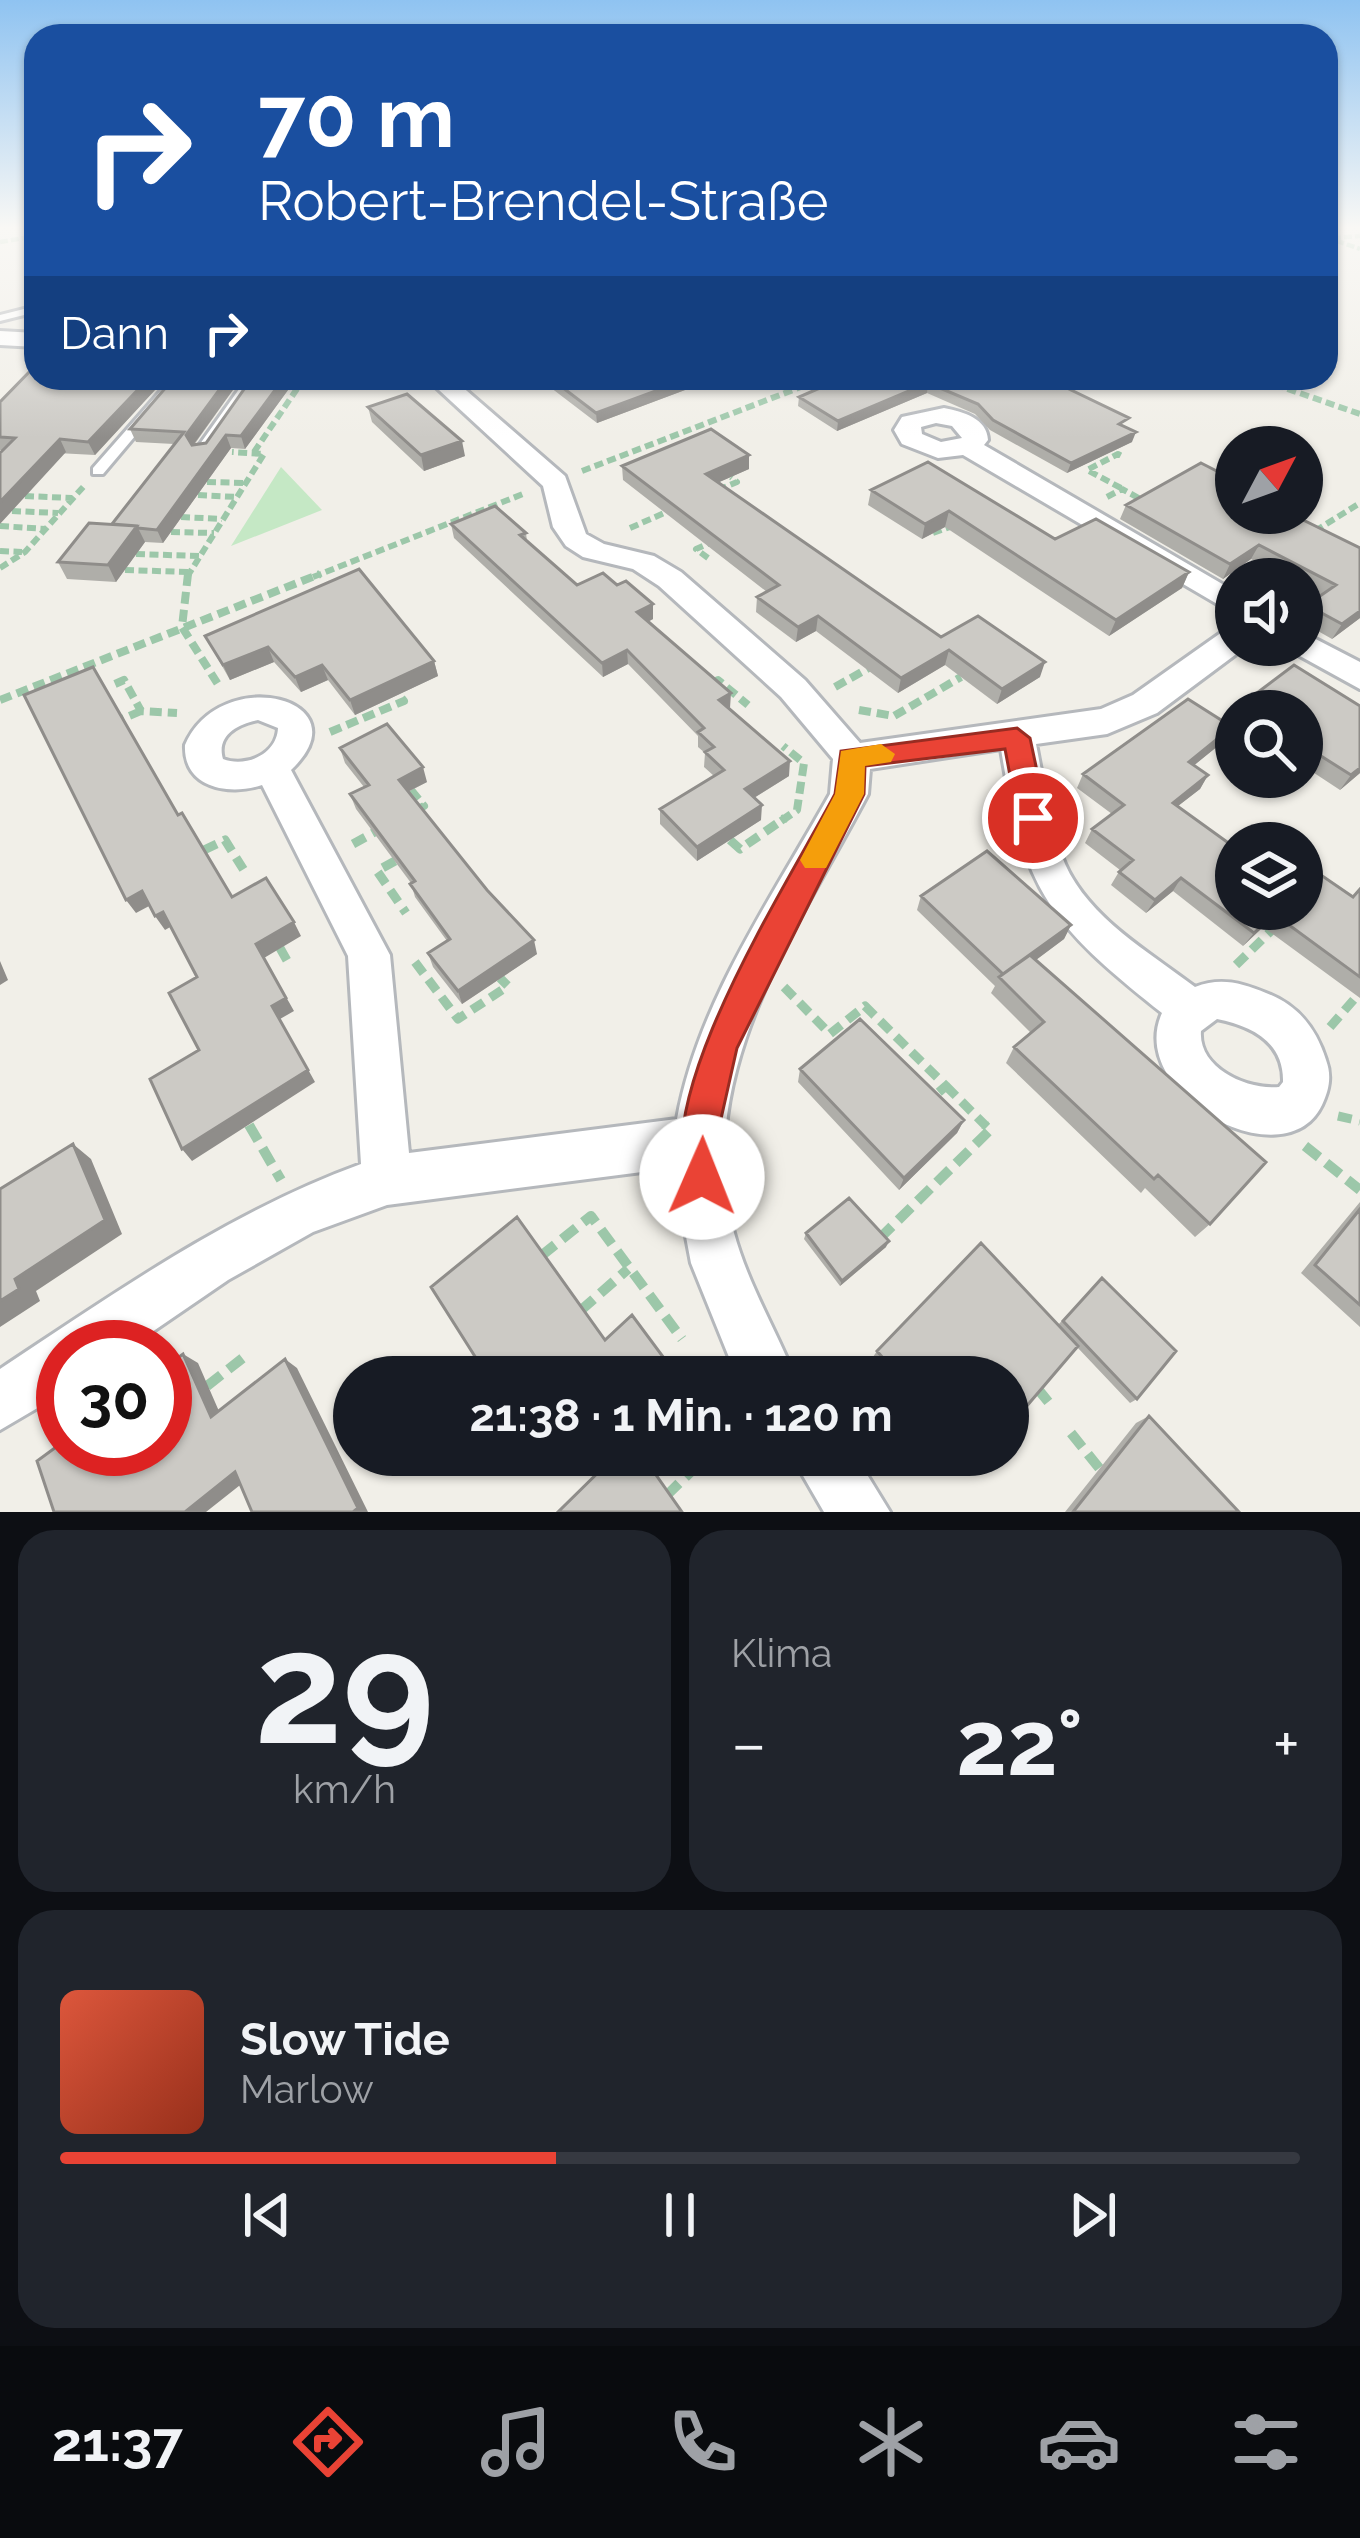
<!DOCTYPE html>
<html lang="de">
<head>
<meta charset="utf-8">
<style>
	body { margin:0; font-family:Raleway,sans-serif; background:#20242c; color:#f1f3f6; height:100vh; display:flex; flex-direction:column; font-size:45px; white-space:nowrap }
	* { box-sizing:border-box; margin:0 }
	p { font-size:39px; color:#9ea1a6 }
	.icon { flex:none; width:66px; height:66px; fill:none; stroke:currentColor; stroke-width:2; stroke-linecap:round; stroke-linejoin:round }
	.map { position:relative; height:1512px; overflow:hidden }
	.sheet { display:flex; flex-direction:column; gap:18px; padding:18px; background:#0d0f14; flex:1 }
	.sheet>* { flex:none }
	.guide { position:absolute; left:24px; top:24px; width:1314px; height:366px; border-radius:36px; box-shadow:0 3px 9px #0004; background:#1a4fa0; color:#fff; overflow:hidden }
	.needle { width:78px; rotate:49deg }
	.fabs { position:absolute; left:1215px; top:426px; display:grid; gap:24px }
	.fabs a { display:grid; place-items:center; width:108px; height:108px; border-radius:50%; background:#171b24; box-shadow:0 3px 9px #0004; font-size:60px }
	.speed { position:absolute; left:36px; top:1320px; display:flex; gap:24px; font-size:60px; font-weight:700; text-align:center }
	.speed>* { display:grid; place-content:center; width:156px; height:156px; border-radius:50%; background:#171b24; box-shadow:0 3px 9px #0004; line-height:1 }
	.speed .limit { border:18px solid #d22; background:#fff; color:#111 }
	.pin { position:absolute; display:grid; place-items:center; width:102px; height:102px; color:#fff; margin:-51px; border:6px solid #fff; border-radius:50%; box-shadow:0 3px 12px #0007 }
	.me { position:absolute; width:132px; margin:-66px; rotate:1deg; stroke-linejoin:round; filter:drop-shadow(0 0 9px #0008) }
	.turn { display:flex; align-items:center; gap:42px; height:252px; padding:0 36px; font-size:54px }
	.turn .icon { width:156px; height:156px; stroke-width:2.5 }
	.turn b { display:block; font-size:84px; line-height:102px }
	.then { display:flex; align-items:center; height:114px; padding:0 36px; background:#0003; gap:24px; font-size:45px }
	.big { font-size:90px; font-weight:700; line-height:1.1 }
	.sheet .card { flex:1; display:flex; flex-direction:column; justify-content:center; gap:18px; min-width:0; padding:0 42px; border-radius:36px; background:#20242c }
	.sheet .dial { align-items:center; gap:0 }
	.dial b { font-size:156px; line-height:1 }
	.song { display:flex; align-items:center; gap:36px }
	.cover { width:144px; height:144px; border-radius:18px; background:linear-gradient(135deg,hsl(10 70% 55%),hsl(10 70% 35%)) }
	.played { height:12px; border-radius:6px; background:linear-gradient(90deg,#ea4335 40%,#363941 40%) }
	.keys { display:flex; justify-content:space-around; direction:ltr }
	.heat { display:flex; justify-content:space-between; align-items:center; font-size:66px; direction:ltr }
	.sheet .tiles { flex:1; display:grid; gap:18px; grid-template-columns:1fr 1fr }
	.card:last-child { grid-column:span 2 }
	.trip { position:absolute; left:333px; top:1356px; width:696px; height:120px; border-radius:60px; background:#171b24; box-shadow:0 3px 9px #0004; font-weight:700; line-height:120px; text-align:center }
	.menu { display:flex; height:192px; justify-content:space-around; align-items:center; background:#090b0e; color:#9ea1a6 }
	.menu .icon { width:84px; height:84px }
	.menu .on { color:#ea4335 }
	.menu b { font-size:54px; color:#f1f3f6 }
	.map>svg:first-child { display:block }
	.green { fill:#c5e8c5 }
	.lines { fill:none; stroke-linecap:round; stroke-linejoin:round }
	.service-casing { stroke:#b5b8bc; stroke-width:6 }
	.minor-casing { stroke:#b5b8bc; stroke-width:6 }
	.path-far4 { stroke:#9cc7a9; stroke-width:4.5; stroke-dasharray:8 3; stroke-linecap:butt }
	.path-far3 { stroke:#9cc7a9; stroke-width:6; stroke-dasharray:9 4.5; stroke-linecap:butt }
	.path-far2 { stroke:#9cc7a9; stroke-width:8; stroke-dasharray:12 6; stroke-linecap:butt }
	.path-far1 { stroke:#9cc7a9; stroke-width:9; stroke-dasharray:14 8; stroke-linecap:butt }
	.path { stroke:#9cc7a9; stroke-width:10; stroke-dasharray:18 9; stroke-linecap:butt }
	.service { fill:#fff; fill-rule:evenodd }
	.minor { fill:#fff; fill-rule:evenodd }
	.wall { fill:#afaea9 }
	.shaded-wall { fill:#8f8d8a }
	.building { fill:#cccac5; stroke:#8f8d8a; stroke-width:3 }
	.route { fill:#ea4335; stroke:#982c22; stroke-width:3 }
	.slow { fill:#f59e0b }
</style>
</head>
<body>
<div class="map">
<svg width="1360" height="1512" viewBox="0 0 1360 1512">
	<rect width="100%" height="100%" fill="#f1efe8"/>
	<path class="green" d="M281,467L322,510L231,546Z"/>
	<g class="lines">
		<defs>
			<path id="service" d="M36,306V312L0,321V315Z
				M172,378H184L103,474H93V468Z
				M247,378H259L207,454H197L195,451Z"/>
			<path id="minor" d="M0,331L36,333V347L0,345Z
				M426,378H452L565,476L586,534L604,544L654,556L681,572L805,680L860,743L1101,709L1133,695L1225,630L1236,627V645L1247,646L1157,713L1107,734L1036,744C1044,784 1049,826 1065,864C1089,918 1149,952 1195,987C1221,977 1241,983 1266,993C1298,1005 1316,1028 1326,1060C1332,1076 1329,1090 1322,1105C1285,1182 1125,1094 1162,1013C1050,924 1024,892 1001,749L870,769L868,794C798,927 691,1075 734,1233C748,1284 775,1328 795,1377H737L691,1263L673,1168L387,1205L313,1232L228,1280L130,1347H63V1393L0,1430V1369C115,1293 229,1212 361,1164L348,956L262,785C229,796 183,788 185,745C221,662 366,699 291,770L390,955L409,1153L677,1119C698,1002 773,896 830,794L833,759L781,697L659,586L633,569L583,557L566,546L553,527L543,486ZM258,720L278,728C277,754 246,768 223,759C216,736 237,724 258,720ZM1217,1019C1252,1026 1284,1042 1283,1082L1279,1087C1247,1090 1198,1068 1201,1031Z
				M944,408C963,412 987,418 988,440L984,445L1236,592V615L963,455L938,458L902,444L894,430L902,417ZM936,423L952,426L962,438L941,442L922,434L921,427Z
				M1302,632L1360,662V689L1291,651L1287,645H1302Z
				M791,1455H855L890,1512H824Z"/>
		</defs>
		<use href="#service" class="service-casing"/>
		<use href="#minor" class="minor-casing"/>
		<path class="path-far4" d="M1326,237L1360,249
			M1333,238L1360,236
			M0,242L36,236
			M1257,378L1270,383
			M392,381L400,378
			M301,383L304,378
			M811,383L823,378"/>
		<path class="path-far3" d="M1262,380L1360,414
			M254,452L303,380
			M582,471L819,380
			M207,482L246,483
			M1121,488L1087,470L1118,454L1124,457
			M718,490L737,482L731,477
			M198,495L237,497
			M25,496L72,498
			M1107,497L1122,489L1146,502
			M12,511L58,513
			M181,517L222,519
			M0,526L46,529
			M630,528L671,510
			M1315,531L1360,503
			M171,532L214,533
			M933,533L953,526
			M0,551L22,552
			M136,554L199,556
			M708,558L696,549L710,543
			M0,568L25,552L84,486
			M125,570L188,572
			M187,577L264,454L232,452
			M313,577L523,494"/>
		<path class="path-far2" d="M188,574L182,627L219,686
			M712,683L718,680L748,705
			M115,684L124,680L141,711L177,713
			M835,687L874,665
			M0,700L320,574
			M859,710L894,716L961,677
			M113,723L141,711
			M330,732L404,701L399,695
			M411,790L424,806L416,810
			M781,821L797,810L804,763L783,746"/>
		<path class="path-far1" d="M730,840L740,849L785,818
			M353,844L382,828
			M204,850L225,840L245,872
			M395,861L377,871L406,913
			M280,948L289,964
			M415,962L458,1019L508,986L500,978
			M1236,965L1277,925
			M784,987L830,1034L865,1006L946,1086L932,1098
			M1330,1027L1357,996
			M946,1086L988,1128
			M1338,1116L1360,1121"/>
		<path class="path" d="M249,1125L281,1180
			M1305,1146L1360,1190
			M879,1239L990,1130L985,1125
			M541,1256L591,1216L682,1339
			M580,1311L628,1269
			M207,1386L248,1354
			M1037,1388L1050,1404
			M1071,1433L1100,1469
			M1008,1439L1014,1445
			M666,1496L708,1455"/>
		<use href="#service" class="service"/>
		<use href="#minor" class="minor"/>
	</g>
	<path class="wall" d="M166,378L95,455L0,450V402Z
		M174,378H239L240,380L194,445L206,443L285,378L288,390L245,449L231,448L163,543L145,542L116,582L67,579L58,562L112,524L174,444L136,442L130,429Z
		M538,378H717L597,423Z
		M829,378H1046L1126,428L1132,442L1067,473L990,430L975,414L927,393L837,431L798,406L799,397L831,383Z
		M368,407L465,456L424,471L372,422Z
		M749,455V469L719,482L941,637L1040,677L997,704L945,665L898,693L816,631L796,642L756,612L757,597L767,592L623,480L622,466Z
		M871,490L1055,539L1189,572L1182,588L1109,636L945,527L922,539L868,505Z
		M1126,505L1236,513H1295L1293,516L1360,618L1332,639L1302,622V615L1307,605L1321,596L1302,586V579H1289L1251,559L1223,579L1120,519Z
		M451,524L526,533L527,541L577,585H617L653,604V619L648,622L729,708L789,776L754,798L761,820L697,861L660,824V809L714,776L704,767L705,753L698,747V736L628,664L603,677L454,538Z
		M205,636L434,661L438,676L355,715L328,680L301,692L274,662L230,680Z
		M1294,665L1360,706V773L1340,790L1302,765V711H1238L1241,705Z
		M1232,727L1224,741L1194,765L1208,775L1200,789L1178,806L1234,847L1353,897L1360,889V998L1263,927L1243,946L1173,891L1146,913L1111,885L1120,870L1085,843L1092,829L1112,814L1077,788L1083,774Z
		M340,748L427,782L408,792L537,954L462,1004L433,967L428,953L447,941L415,897L411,883L356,809L350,794L364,787L345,763Z
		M921,896L1071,925L1064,939L1036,960L1210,1224L1195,1237L1145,1188L1141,1193L1006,1063L1014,1047L1031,1033L991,993L995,986L917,910Z
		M800,1069L964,1120L957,1133L899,1190L798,1082Z
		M1360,1202V1327L1301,1273Z
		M806,1233L886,1247L840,1286L804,1239Z
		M1102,1278L1137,1399L1130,1403L1077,1347L1008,1377H881L869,1363L877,1351L1058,1325Z
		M1149,1416L1239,1512H1065L1136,1423Z
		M945,1455H985L975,1467L962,1476Z"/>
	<path class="shaded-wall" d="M149,378H166L95,455L88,442Z
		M228,378H239L240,380L191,448L186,435Z
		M285,378L288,390L245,449L241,436Z
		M691,378H717L597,423L596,413Z
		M928,383L927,393L837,431L838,421Z
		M1136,432L1132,442L1067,473L1071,463Z
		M226,435L231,448L163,543L157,530Z
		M60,439L66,452L0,524V502Z
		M462,441L465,456L424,471L421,455Z
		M749,455V469L706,488V474Z
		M949,511L945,527L922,539L925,524Z
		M137,526L145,542L116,582L108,565Z
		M1259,545L1251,559L1223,579L1230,564Z
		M1189,572L1182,588L1109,636L1116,620Z
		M653,604V619L637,627V612Z
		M1360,611V618L1332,639L1342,624Z
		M818,616L816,631L796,642L798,627Z
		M268,647L274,662L230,680L223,665Z
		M627,650L628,664L603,677L602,663Z
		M949,650L945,665L898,693L901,678Z
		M434,661L438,676L355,715L350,700Z
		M1045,662L1040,677L997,704L1002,689Z
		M322,665L328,680L301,692L295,677Z
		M731,693L730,708L719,700Z
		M1232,727L1224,741L1181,776L1189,762Z
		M790,761L789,776L744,804L745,789Z
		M423,767L427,782L403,794L399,780Z
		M1360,768V773L1340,790L1351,775Z
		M1208,775L1200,789L1165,816L1173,803Z
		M762,805L761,820L697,861V847Z
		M1181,878L1173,891L1146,913L1155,900Z
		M142,891L151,905L136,913L126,900Z
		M163,912L172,926L165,930L155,916Z
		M1274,914L1263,927L1243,946L1254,933Z
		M294,922L301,936L264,958L294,1011L280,1019L315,1082L192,1161L182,1149L272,1006L256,944Z
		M1071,925L1064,939L1005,983L1004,975Z
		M534,940L537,954L462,1004L458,991Z
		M0,961L8,980L0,985Z
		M964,1120L957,1133L899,1190L904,1178Z
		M73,1144L91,1159L122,1234L36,1291L40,1301L0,1327V1301L15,1279Z
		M889,1241L886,1247L840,1286L842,1281Z
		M183,1354L198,1363L225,1425L211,1417Z
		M285,1359L297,1368L368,1512H353Z
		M578,1364L581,1371L575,1377H565Z
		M235,1472L249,1478L206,1512H185Z"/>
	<path class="building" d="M36,365V378H149L88,442L60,439L0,502V453L15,438L0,437V402Z
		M174,378H228L186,435L192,445L206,443L252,378H284L241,436L226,435L157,530L138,528L137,526L112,524L184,432L130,429Z
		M550,378H691L596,413Z
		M834,378H1046L1129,418L1119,424L1136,432L1071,463L993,420L978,404L928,383L838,421L799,397L836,381Z
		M407,394L462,441L421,455L368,407Z
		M711,429L749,455L706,474L788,531L941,637L978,616L1045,662L1002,689L949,650L901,678L818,616L798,627L757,597L779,585L622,466Z
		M928,462L1055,539L1096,519L1189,572L1116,620L949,511L925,524L871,490Z
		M1201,463L1236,481V513H1293L1291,514L1360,548V611L1342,624L1307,605L1336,585L1259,545L1230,564L1126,505Z
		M495,506L526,533L520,535L577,585L603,573L617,585L626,581L653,604L637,612L731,693L719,700L790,761L745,789L762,805L697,847L660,809L724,770L705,752L714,747L698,732L704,728L627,650L602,663L451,524Z
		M89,523L137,526L108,565L58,562Z
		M359,569L434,661L350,700L322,665L295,677L268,647L223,665L205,636Z
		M1294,665L1360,706V768L1351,775L1302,744V711H1250L1241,705Z
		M93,667L178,815L182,813L232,897L266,878L294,922L256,944L286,998L272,1006L308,1070L182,1149L150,1079L199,1050L169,993L197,977L163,912L155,916L142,891L126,900L24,695Z
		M1188,699L1232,727L1189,762L1208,775L1173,803L1234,847L1236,846V909H1302V862L1353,897L1360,889V977L1274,914L1254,933L1181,878L1155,900L1119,872L1133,860L1092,829L1124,805L1083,774Z
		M387,724L423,767L399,780L487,890L534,940L458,991L428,953L450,939L410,884L415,881L350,794L369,785L340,748Z
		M1256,830L1275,843H1240Z
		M987,851L1071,925L1003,974L921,896Z
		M1030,955L1266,1162L1210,1224L1158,1175L1154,1179L1014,1047L1044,1022L999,977Z
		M860,1019L964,1120L904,1178L800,1069Z
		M73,1144L105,1220L15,1279L19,1289L0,1301V1189Z
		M849,1198L889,1241L842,1281L806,1233Z
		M1360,1209V1305L1315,1265Z
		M517,1217L605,1340L632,1315L678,1377H587L578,1364L565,1377H488L431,1287Z
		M981,1243L1078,1346L1008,1428V1377H899L877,1351Z
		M1102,1278L1176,1351L1137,1399L1063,1321Z
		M183,1354L211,1417L285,1359L358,1508L353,1512H252L235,1472L185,1512H54L37,1461L63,1442V1449H165V1367Z
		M1149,1416L1239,1512H1073Z
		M616,1455H642L682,1512H558Z
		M964,1455H985L975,1467Z"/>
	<linearGradient id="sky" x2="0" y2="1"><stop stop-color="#8fc3f1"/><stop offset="0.52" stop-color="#f9f8f5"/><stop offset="1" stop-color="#f9f8f5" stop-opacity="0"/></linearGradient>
	<rect width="1360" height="438" fill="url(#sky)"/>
	<path class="route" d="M1017,728L1030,738L1047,818L1043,826H1023L1018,818L1005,749L865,766L864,794L737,1048L716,1141L720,1177L715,1190L702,1196L688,1190C649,1096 789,882 835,794L841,751Z"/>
	<path class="slow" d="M881,744L895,754L891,762L865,766L864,794L826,868H805L800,860L835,794L841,751Z"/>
</svg>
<div class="fabs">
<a><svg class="needle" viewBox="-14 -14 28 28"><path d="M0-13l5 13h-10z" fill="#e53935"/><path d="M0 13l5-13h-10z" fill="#9ea1a6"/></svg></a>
<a><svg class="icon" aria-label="sound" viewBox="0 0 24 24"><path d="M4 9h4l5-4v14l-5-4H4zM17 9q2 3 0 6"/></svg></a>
<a><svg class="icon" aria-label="search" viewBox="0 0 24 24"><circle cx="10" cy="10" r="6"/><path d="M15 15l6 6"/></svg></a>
<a><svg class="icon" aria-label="layers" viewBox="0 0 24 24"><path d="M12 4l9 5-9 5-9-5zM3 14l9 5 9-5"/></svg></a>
</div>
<div class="speed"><div class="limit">30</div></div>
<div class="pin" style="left:1033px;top:818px;background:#d93025"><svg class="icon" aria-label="arrive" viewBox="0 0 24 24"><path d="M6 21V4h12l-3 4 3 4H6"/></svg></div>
<svg class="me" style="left:702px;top:1177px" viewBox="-20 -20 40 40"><circle r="19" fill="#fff"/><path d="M0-13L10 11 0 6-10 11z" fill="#ea4335"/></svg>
<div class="trip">21:38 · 1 Min. · 120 m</div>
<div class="guide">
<div class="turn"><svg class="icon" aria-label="right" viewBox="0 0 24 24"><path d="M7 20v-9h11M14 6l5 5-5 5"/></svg><div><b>70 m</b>Robert-Brendel-Straße</div></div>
<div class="then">Dann<svg class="icon" aria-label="right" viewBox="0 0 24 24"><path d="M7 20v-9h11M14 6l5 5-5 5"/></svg></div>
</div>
</div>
<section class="sheet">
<div class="tiles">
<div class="card dial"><b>29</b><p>km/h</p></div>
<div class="card"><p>Klima</p>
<div class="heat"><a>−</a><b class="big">22°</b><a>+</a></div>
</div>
<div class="card">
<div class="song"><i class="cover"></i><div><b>Slow Tide</b><p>Marlow</p></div></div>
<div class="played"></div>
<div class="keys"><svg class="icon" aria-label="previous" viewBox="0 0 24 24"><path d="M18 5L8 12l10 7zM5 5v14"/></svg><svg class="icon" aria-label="pause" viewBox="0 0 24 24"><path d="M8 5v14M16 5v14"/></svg><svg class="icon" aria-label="next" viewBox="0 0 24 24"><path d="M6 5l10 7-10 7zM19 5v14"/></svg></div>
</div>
</div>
</section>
<nav class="menu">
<b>21:37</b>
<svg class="icon on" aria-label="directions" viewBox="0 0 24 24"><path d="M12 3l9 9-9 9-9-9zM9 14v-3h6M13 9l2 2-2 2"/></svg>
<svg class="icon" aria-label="music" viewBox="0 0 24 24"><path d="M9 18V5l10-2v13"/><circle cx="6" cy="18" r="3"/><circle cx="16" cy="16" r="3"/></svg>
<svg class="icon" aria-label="phone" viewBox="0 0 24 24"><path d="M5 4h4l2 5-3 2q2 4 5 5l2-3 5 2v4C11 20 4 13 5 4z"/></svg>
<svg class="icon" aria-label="climate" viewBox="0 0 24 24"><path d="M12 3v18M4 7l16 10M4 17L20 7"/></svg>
<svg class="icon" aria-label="car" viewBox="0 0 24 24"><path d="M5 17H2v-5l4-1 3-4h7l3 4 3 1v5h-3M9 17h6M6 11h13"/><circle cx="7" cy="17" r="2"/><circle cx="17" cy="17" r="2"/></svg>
<svg class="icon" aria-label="filters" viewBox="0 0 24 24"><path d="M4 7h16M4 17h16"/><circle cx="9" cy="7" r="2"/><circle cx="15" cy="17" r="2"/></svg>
</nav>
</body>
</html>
